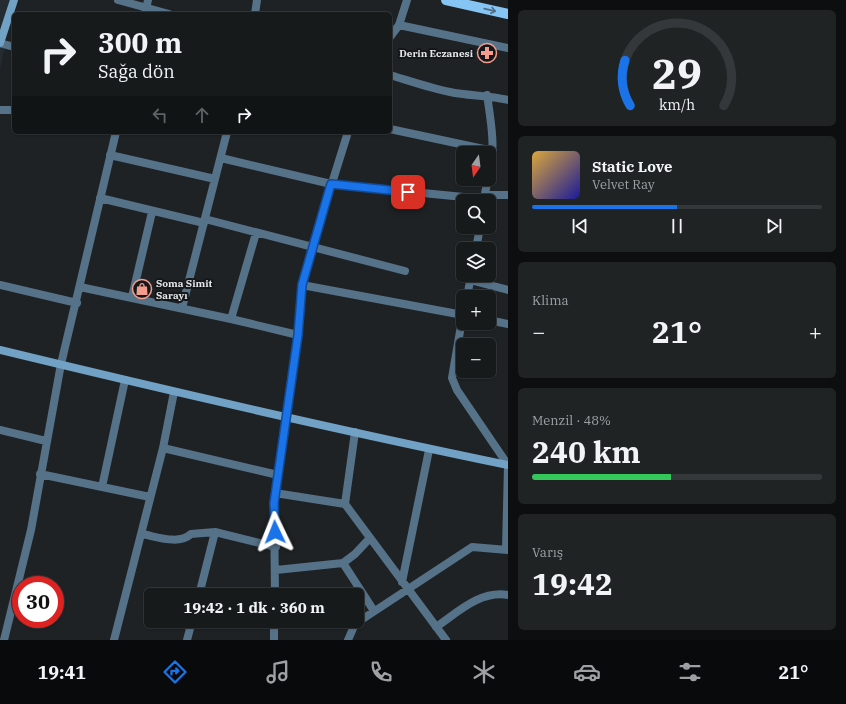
<!DOCTYPE html>
<html lang="tr">
<head>
<meta charset="utf-8">
<style>
	body { margin:0; font-family:"IBM Plex Serif",serif; background:#1f2324; color:#f1f3f6; height:100vh; display:flex; flex-direction:column; font-size:15px; white-space:nowrap }
	* { box-sizing:border-box; margin:0 }
	p { font-size:13px; color:#9ea1a3 }
	.icon { flex:none; width:22px; height:22px; fill:none; stroke:currentColor; stroke-width:2; stroke-linecap:round; stroke-linejoin:round }
	.map { position:relative; flex:1; overflow:hidden }
	.drawer { display:flex; flex-direction:column; gap:10px; padding:10px; background:#0c0e0f; width:338px }
	.drawer>* { flex:none }
	.guide { position:absolute; left:12px; top:12px; width:380px; height:122px; border-radius:6px; box-shadow:0 1px 3px #0004,0 0 0 1px #35383a; background:#161a1b; color:#f1f3f6; overflow:hidden }
	.needle { width:26px; rotate:194deg }
	.tools { position:absolute; left:456px; top:146px; display:grid; gap:8px }
	.tools a { display:grid; place-items:center; width:40px; height:40px; border-radius:6px; background:#161a1b; box-shadow:0 1px 3px #0004,0 0 0 1px #35383a; font-size:20px }
	.speed { position:absolute; left:12px; top:576px; display:flex; gap:8px; font-size:20px; font-weight:700; text-align:center }
	.speed>* { display:grid; place-content:center; width:52px; height:52px; border-radius:50%; background:#161a1b; box-shadow:0 1px 3px #0004,0 0 0 1px #35383a; line-height:1 }
	.speed .limit { border:6px solid #d22; background:#fff; color:#111 }
	.pin { position:absolute; display:grid; place-items:center; width:34px; height:34px; color:#fff; margin:-17px; border-radius:8px; box-shadow:0 2px 6px #0006 }
	.me { position:absolute; width:44px; margin:-22px; rotate:358deg; stroke-linejoin:round; filter:drop-shadow(0 0 3px #0008) }
	.turn { display:flex; align-items:center; gap:14px; height:84px; padding:0 20px; font-size:18px }
	.turn .icon { width:52px; height:52px; stroke-width:2.5 }
	.turn b { display:block; font-size:28px; line-height:34px }
	.lanes { display:flex; align-items:center; height:38px; padding:0 20px; background:#0003; justify-content:center; gap:20px; direction:ltr }
	.lanes .off { opacity:.35 }
	.big { font-size:30px; font-weight:700; line-height:1.1 }
	.drawer .card { flex:1; display:flex; flex-direction:column; justify-content:center; gap:6px; min-width:0; padding:0 14px; border-radius:6px; background:#1f2324 }
	.drawer .dial { align-items:center; gap:0 }
	.dial svg { height:104px; overflow:visible; fill:none; stroke:#35383a; stroke-width:7; stroke-linecap:round; text-anchor:middle }
	.dial text { fill:#f1f3f6; stroke:none }
	.song { display:flex; align-items:center; gap:12px }
	.cover { width:48px; height:48px; border-radius:6px; background:linear-gradient(135deg,hsl(40 70% 55%),hsl(240 70% 35%)) }
	.played { height:4px; border-radius:2px; background:linear-gradient(90deg,#1a73e8 50%,#35383a 50%) }
	.keys { display:flex; justify-content:space-around; direction:ltr }
	.heat { display:flex; justify-content:space-between; align-items:center; font-size:22px; direction:ltr }
	.charge { height:6px; border-radius:3px; background:linear-gradient(90deg,#34c759 48%,#35383a 0) }
	.trip { position:absolute; left:144px; top:588px; width:220px; height:40px; border-radius:6px; background:#161a1b; box-shadow:0 1px 3px #0004,0 0 0 1px #35383a; font-weight:700; line-height:40px; text-align:center }
	.dock { display:flex; height:64px; justify-content:space-around; align-items:center; background:#090a0b; color:#9ea1a3 }
	.dock .icon { width:28px; height:28px }
	.dock .current { color:#1a73e8 }
	.dock b { font-size:18px; color:#f1f3f6 }
	main { display:flex; flex:1; min-height:0 }
	.map>svg:first-child { display:block }
	.built { fill:#242c32 }
	.lines { fill:none; stroke-linecap:round; stroke-linejoin:round }
	.street { stroke:#557289; stroke-width:8 }
	.secondary { stroke:#71a1c5; stroke-width:8 }
	.primary { stroke:#86c5f3; stroke-width:10 }
	.oneway { stroke:#4e6e87 }
	.route-casing { stroke:#114b97; stroke-width:10 }
	.route { stroke:#1a73e8; stroke-width:7 }
	.labels { text-anchor:middle; dominant-baseline:central; stroke-width:4; stroke-linejoin:round; paint-order:stroke }
	.poi-label { font-size:10px; font-weight:bold; fill:#e4e6e8; stroke:#15181b; text-anchor:end }
</style>
</head>
<body>
<main>
<div class="map">
<svg width="508" height="640" viewBox="0 0 508 640">
	<rect width="100%" height="100%" fill="#1e2224"/>
	<path class="built" d="M0,0H14L0,69Z"/>
	<g class="lines">
		<path class="street" d="M118,0L169,14
			M145,14L148,0
			M255,14L257,0
			M399,25L508,48
			M390,37L399,25L407,0
			M0,43L14,47
			M390,75C410,81 430,88 450,92C469,96 489,95 508,100
			M487,95C491,122 496,148 489,175
			M0,110H14
			M390,129L493,151
			M110,155L215,179
			M221,158L331,184L484,199
			M485,195H508
			M100,198L204,223
			M484,198L488,179
			M205,219L405,271
			M476,249L480,227
			M470,280L508,290
			M0,285L77,303
			M302,285L463,315
			M80,287L231,319L298,335
			M132,297L152,212
			M467,297L471,276
			M182,308L227,132
			M463,314L452,378L457,390L508,465L506,549
			M231,319L256,233
			M489,320L508,324
			M0,430L46,441
			M163,448L278,475
			M40,474L150,497
			M102,487L125,380
			M275,493L345,504L446,640
			M345,504L355,432
			M142,534C158,537 179,545 191,534L215,532
			M343,563L374,611
			M276,570L343,563L355,554L370,538
			M402,582L429,450
			M199,595L215,532L276,547
			M275,595L274,503L298,335L302,285L312,247L348,132
			M436,627C457,613 480,590 508,595
			M4,640L31,530L61,364L116,132
			M114,640L163,448L174,392
			M187,640L192,621
			M274,640V621
			M348,640L355,624L472,547L508,550"/>
		<path class="secondary" d="M0,43L14,0
			M0,350C169,391 338,430 508,465"/>
		<path class="primary" d="M446,0L508,14"/>
	</g>
	<defs><path id="oneway-shaft" d="M-6 0H5M1.5-3L5.5 0L1.5 3" fill="none" stroke-width="1.6" stroke-linecap="round" stroke-linejoin="round"/></defs>
	<use class="oneway" href="#oneway-shaft" transform="translate(490 10) rotate(13)"/>
	<g class="lines">
		<defs>
			<path id="route" d="M275,532L274,503L298,335L302,285L331,184L408,192"/>
		</defs>
		<use href="#route" class="route-casing"/>
		<use href="#route" class="route"/>
	</g>
	<defs>
		<symbol id="pharmacy-ring" viewBox="-11 -11 22 22"><circle r="9.5" fill="#15181b" stroke="#f49d8c" stroke-width="1.5"/><path d="M-2-6h4v4h4v4h-4v4h-4v-4h-4v-4h4Z" fill="#f49d8c"/></symbol>
		<symbol id="shop-ring" viewBox="-11 -11 22 22"><circle r="9.5" fill="#15181b" stroke="#f49d8c" stroke-width="1.5"/><path d="M-5-2.5h2.3a2.7 3.5 0 0 1 5.4 0H5L5.5 6h-11ZM-1.5-2.5h3a1.5 2.3 0 0 0-3 0Z" fill="#f49d8c"/></symbol>
	</defs>
	<g fill-rule="evenodd">
		<use href="#pharmacy-ring" x="476" y="42" width="22" height="22"/>
		<use href="#shop-ring" x="131" y="278" width="22" height="22"/>
	</g>
	<g class="labels">
		<g class="poi-label">
			<text x="473" y="53">Derin Eczanesi</text>
			<text x="156" y="283" text-anchor="start">Soma Simit<tspan x="156" dy="12">Sarayı</tspan></text>
		</g>
	</g>
</svg>
<div class="tools">
<a><svg class="needle" viewBox="-14 -14 28 28"><path d="M0-13l5 13h-10z" fill="#e53935"/><path d="M0 13l5-13h-10z" fill="#9ea1a3"/></svg></a>
<a><svg class="icon" aria-label="search" viewBox="0 0 24 24"><circle cx="10" cy="10" r="6"/><path d="M15 15l6 6"/></svg></a>
<a><svg class="icon" aria-label="layers" viewBox="0 0 24 24"><path d="M12 4l9 5-9 5-9-5zM3 14l9 5 9-5"/></svg></a>
<a>+</a>
<a>−</a>
</div>
<div class="speed"><div class="limit">30</div></div>
<div class="pin" style="left:408px;top:192px;background:#d93025"><svg class="icon" aria-label="arrive" viewBox="0 0 24 24"><path d="M6 21V4h12l-3 4 3 4H6"/></svg></div>
<svg class="me" style="left:275px;top:532px" viewBox="-20 -20 40 40"><path d="M0-17L14 15 0 8-14 15z" fill="#1a73e8" stroke="#fff" stroke-width="4"/></svg>
<div class="trip">19:42 · 1 dk · 360 m</div>
<div class="guide">
<div class="turn"><svg class="icon" aria-label="right" viewBox="0 0 24 24"><path d="M7 20v-9h11M14 6l5 5-5 5"/></svg><div><b>300 m</b>Sağa dön</div></div>
<div class="lanes"><svg class="icon off" aria-label="left" viewBox="0 0 24 24"><path d="M17 20v-9H6M10 6l-5 5 5 5"/></svg><svg class="icon off" aria-label="ahead" viewBox="0 0 24 24"><path d="M12 20V5M6 11l6-6 6 6"/></svg><svg class="icon" aria-label="right" viewBox="0 0 24 24"><path d="M7 20v-9h11M14 6l5 5-5 5"/></svg></div>
</div>
</div>
<section class="drawer">
<div class="card dial"><svg viewBox="0 0 100 80">
<path d="M14 69A42 42 0 1 1 86 69"/>
<path d="M14 69A42 42 0 0 1 10 34" stroke="#1a73e8"/>
<text x="50" y="56" font-size="32" font-weight="700">29</text>
<text x="50" y="72" font-size="11">km/h</text>
</svg></div>
<div class="card">
<div class="song"><i class="cover"></i><div><b>Static Love</b><p>Velvet Ray</p></div></div>
<div class="played"></div>
<div class="keys"><svg class="icon" aria-label="previous" viewBox="0 0 24 24"><path d="M18 5L8 12l10 7zM5 5v14"/></svg><svg class="icon" aria-label="pause" viewBox="0 0 24 24"><path d="M8 5v14M16 5v14"/></svg><svg class="icon" aria-label="next" viewBox="0 0 24 24"><path d="M6 5l10 7-10 7zM19 5v14"/></svg></div>
</div>
<div class="card"><p>Klima</p>
<div class="heat"><a>−</a><b class="big">21°</b><a>+</a></div>
</div>
<div class="card"><p>Menzil · 48%</p><b class="big">240 km</b><div class="charge"></div></div>
<div class="card"><p>Varış</p><b class="big">19:42</b></div>
</section>
</main>
<nav class="dock">
<b>19:41</b>
<svg class="icon current" aria-label="directions" viewBox="0 0 24 24"><path d="M12 3l9 9-9 9-9-9zM9 14v-3h6M13 9l2 2-2 2"/></svg>
<svg class="icon" aria-label="music" viewBox="0 0 24 24"><path d="M9 18V5l10-2v13"/><circle cx="6" cy="18" r="3"/><circle cx="16" cy="16" r="3"/></svg>
<svg class="icon" aria-label="phone" viewBox="0 0 24 24"><path d="M5 4h4l2 5-3 2q2 4 5 5l2-3 5 2v4C11 20 4 13 5 4z"/></svg>
<svg class="icon" aria-label="climate" viewBox="0 0 24 24"><path d="M12 3v18M4 7l16 10M4 17L20 7"/></svg>
<svg class="icon" aria-label="car" viewBox="0 0 24 24"><path d="M5 17H2v-5l4-1 3-4h7l3 4 3 1v5h-3M9 17h6M6 11h13"/><circle cx="7" cy="17" r="2"/><circle cx="17" cy="17" r="2"/></svg>
<svg class="icon" aria-label="filters" viewBox="0 0 24 24"><path d="M4 7h16M4 17h16"/><circle cx="9" cy="7" r="2"/><circle cx="15" cy="17" r="2"/></svg>
<b>21°</b>
</nav>
</body>
</html>
